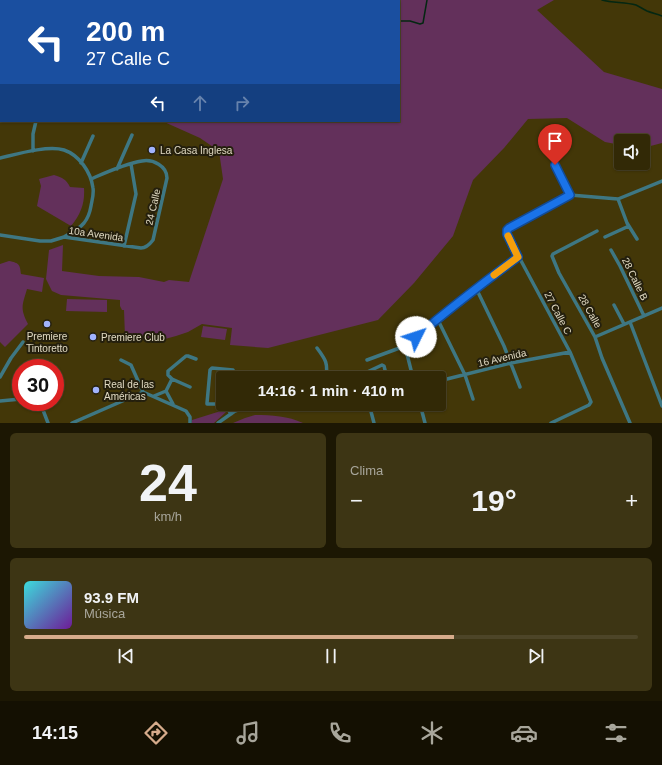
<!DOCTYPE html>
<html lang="es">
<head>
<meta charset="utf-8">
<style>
	body { margin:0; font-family:Helvetica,sans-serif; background:#3d3514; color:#f1f3f6; height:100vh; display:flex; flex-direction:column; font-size:15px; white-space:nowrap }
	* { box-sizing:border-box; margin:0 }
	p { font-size:13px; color:#a8a69b }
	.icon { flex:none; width:22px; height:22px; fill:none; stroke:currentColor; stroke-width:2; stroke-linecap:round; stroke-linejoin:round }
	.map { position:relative; height:423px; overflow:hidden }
	.details { display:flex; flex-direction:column; gap:10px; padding:10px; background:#1c1703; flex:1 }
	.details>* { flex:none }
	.top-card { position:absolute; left:0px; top:0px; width:400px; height:122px; box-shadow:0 1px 3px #0004,0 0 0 1px #4d4528; background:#1a4fa0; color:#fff; overflow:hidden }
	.buttons { position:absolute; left:614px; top:134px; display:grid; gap:8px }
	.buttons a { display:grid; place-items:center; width:36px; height:36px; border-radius:4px; background:#322906; box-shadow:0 1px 3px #0004,0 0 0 1px #4d4528; font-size:20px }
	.speed { position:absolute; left:12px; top:359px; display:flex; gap:8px; font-size:20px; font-weight:700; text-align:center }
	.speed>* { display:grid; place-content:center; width:52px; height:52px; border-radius:50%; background:#322906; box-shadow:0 1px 3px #0004,0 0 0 1px #4d4528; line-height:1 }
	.speed .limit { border:6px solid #d22; background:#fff; color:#111 }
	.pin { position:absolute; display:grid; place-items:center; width:34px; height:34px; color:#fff; margin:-41px -17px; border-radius:50% 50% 50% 0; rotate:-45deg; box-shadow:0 0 4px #0007 }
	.pin .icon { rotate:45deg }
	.me { position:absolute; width:44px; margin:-22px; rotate:49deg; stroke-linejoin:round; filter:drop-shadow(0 0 3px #0008) }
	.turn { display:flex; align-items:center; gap:14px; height:84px; padding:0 20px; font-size:18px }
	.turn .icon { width:52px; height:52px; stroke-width:2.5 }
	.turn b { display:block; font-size:28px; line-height:34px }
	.lanes { display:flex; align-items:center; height:38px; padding:0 20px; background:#0003; justify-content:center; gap:20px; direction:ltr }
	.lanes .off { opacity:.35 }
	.big { font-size:30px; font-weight:700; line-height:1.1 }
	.details .card { flex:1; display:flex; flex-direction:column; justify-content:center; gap:6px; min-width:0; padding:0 14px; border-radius:6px; background:#3d3514 }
	.details .dial { align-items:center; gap:0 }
	.dial b { font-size:52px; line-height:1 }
	.song { display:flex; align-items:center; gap:12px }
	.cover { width:48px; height:48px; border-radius:6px; background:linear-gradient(135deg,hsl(180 70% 55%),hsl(280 70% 35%)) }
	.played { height:4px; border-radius:2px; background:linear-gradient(90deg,#d6ab8b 70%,#4d4528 70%) }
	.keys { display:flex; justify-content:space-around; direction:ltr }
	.heat { display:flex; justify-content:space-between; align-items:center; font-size:22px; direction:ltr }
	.details .tiles { flex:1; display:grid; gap:10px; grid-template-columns:1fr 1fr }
	.card:last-child { grid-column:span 2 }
	.trip { position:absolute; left:216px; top:371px; width:230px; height:40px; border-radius:4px; background:#322906; box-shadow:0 1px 3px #0004,0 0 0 1px #4d4528; font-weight:700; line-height:40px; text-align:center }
	.dock { display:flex; height:64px; justify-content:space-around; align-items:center; background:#141002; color:#a8a69b }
	.dock .icon { width:28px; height:28px }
	.dock .on { color:#d6ab8b }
	.dock b { font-size:18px; color:#f1f3f6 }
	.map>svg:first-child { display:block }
	.green { fill:#63305b }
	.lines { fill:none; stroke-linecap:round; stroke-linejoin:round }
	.stream { stroke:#042712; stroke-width:1.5 }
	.minor { stroke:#3e7783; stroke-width:3.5 }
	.route-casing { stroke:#114b97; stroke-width:10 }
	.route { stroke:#1a73e8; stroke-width:7 }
	.slow { stroke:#f59e0b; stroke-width:7 }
	.poi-dot { fill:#a1b3fd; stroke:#241f0d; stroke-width:1.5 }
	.labels { text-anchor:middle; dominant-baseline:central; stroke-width:4; stroke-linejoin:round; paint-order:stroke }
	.poi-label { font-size:10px; fill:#e0d9c2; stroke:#241f0d; text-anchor:start }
	.street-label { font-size:10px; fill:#e0d9c2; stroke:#241f0d }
</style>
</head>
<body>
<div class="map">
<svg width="662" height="423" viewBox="0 0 662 423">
	<rect width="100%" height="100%" fill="#433708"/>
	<path class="green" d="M0,0H554L537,10L604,72L662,89V143L643,148V141H621V145L605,142L567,118L528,119L504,148L473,180L453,236L414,283L378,320L268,348L230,345L232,328L202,324L188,332L176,336L165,339L147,340L125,337L124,310H122L120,306V300L61,295L52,291L46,279L49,250L63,245L62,271L99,276L139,277L164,282L169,280L189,282L223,179L219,151L200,138L162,121H399V1H1V91H0Z
		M54,175C63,178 66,179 70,187L84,188C85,203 81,214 71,226L37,206L41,186L39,179Z
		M9,261C19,263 20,264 21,274L44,278L42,292L27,289C22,306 20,308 28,324L5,347L0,342V264Z
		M67,299L107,300V312L66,311Z
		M203,326L227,329L225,340L201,337Z
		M225,408L226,412L214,423H192V420L224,410Z
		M255,415C272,415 288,416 303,423H233L245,418Z"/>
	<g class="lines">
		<path class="stream" d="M130,0V1
			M230,0L231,1
			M602,0C613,3 625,2 636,5C640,7 643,9 647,11C652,13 657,14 662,16
			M140,1L143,0
			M399,21H410L420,24L423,23L427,0"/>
		<path class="minor" d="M33,151V134L36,121
			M0,158C17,154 48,145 64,150C79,155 91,172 93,188C94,194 92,200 91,206C90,212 88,218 84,223C78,230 71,233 64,237
			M81,163L93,136
			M555,165L570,195
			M117,169L132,135
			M570,195L618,199L662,181
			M618,199L627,223L637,239
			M597,231L553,254L552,256L559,273L595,337L602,358L630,423
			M0,235L40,241H51L64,237L141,248C146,248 150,244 153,240L167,178C167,166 153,159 142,161C124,164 107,172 91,179
			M605,237L629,226
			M124,246L136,194L131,164
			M611,250L620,266L644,316
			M476,288L504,346L520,387
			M614,305L624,324
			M437,318L465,375L473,399
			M630,322L662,406
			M595,337L662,308
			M405,346L413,378
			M317,348C326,360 328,363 326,378
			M121,360L131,365L143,392L186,411L190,417V423
			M367,360L405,346L437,318L476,288L519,257
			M363,374L382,365L384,366L387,378
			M0,377L11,358L23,342
			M295,377L303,378
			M256,378V374
			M172,379L190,387
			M439,381L511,363L570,352
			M166,391L173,404
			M154,396L166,391L172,379L168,375V371L186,356H188L196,359
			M0,401L21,399
			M38,402L43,410L48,423
			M223,404H207V403L210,370L212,368L233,370L234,372L233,378
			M225,404L231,414
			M230,404L235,411
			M328,404L335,405L343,404
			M369,404L374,423
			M420,404L425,423
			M72,423L143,392
			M218,423L235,411L255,404
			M551,423L589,405L591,402L570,352L519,257L507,232V230L511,226L570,195"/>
	</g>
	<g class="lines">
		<defs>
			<path id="route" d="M416,337C449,309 483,283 518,257L507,234V230L509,228L570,195L555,165"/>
		</defs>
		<use href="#route" class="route-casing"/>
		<use href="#route" class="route"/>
		<path class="slow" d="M494,275L518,257L508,236"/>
	</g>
	<g class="poi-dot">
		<circle cx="152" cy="150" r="4"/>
		<circle cx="47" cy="324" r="4"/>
		<circle cx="93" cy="337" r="4"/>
		<circle cx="96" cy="390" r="4"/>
	</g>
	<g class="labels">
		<g class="poi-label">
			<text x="160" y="150">La Casa Inglesa</text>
			<text x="47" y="336" text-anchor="middle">Premiere<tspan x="47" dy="12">Tintoretto</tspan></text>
			<text x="101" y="337">Premiere Club</text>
			<text x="104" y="384">Real de las<tspan x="104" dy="12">Américas</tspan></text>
		</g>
		<g class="street-label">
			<text transform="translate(153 207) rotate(-77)">24 Calle</text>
			<text transform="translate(96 234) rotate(8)">10a Avenida</text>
			<text transform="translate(635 279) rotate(64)">28 Calle B</text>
			<text transform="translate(590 311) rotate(61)">28 Calle</text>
			<text transform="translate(558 313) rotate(62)">27 Calle C</text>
			<text transform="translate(502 358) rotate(-13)">16 Avenida</text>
		</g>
	</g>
</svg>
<div class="buttons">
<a><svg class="icon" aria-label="sound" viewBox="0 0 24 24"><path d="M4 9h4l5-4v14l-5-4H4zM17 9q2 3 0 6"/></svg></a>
</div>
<div class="speed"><div class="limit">30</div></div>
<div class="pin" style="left:555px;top:165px;background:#d93025"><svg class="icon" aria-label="arrive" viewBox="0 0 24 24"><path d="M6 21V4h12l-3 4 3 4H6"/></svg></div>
<svg class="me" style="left:416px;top:337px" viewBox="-20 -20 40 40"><circle r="19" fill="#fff"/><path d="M0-13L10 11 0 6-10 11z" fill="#1a73e8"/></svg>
<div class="trip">14:16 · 1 min · 410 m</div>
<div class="top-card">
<div class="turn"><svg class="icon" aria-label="left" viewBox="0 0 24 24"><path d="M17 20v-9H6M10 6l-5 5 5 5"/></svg><div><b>200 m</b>27 Calle C</div></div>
<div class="lanes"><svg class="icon" aria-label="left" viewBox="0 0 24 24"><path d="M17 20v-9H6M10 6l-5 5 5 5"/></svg><svg class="icon off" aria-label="ahead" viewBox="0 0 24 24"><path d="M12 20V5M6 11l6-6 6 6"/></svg><svg class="icon off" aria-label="right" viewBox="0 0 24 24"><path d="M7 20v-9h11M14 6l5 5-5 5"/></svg></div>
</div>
</div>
<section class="details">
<div class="tiles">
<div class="card dial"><b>24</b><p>km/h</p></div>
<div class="card"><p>Clima</p>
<div class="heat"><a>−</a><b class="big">19°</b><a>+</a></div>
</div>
<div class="card">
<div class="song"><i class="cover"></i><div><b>93.9 FM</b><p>Música</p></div></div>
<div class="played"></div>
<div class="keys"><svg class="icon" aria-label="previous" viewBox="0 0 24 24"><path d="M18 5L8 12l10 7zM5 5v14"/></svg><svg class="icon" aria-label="pause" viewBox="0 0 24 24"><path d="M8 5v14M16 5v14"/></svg><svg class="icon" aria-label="next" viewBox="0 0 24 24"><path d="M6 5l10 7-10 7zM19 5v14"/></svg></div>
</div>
</div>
</section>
<nav class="dock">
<b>14:15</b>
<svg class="icon on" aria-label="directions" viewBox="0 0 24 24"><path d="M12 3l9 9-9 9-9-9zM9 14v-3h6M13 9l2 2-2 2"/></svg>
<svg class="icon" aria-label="music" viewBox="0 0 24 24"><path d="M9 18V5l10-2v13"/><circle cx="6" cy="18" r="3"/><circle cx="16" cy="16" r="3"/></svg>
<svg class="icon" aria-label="phone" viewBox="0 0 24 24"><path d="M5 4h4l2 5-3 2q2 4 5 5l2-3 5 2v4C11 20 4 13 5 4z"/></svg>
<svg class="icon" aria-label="climate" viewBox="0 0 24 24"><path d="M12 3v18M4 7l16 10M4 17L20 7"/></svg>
<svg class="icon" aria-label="car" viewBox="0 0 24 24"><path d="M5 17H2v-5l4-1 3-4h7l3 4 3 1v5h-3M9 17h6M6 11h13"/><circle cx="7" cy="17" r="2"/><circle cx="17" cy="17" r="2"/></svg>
<svg class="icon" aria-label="filters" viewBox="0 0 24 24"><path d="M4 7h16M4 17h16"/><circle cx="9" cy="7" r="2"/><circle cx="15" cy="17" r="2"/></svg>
</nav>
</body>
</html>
